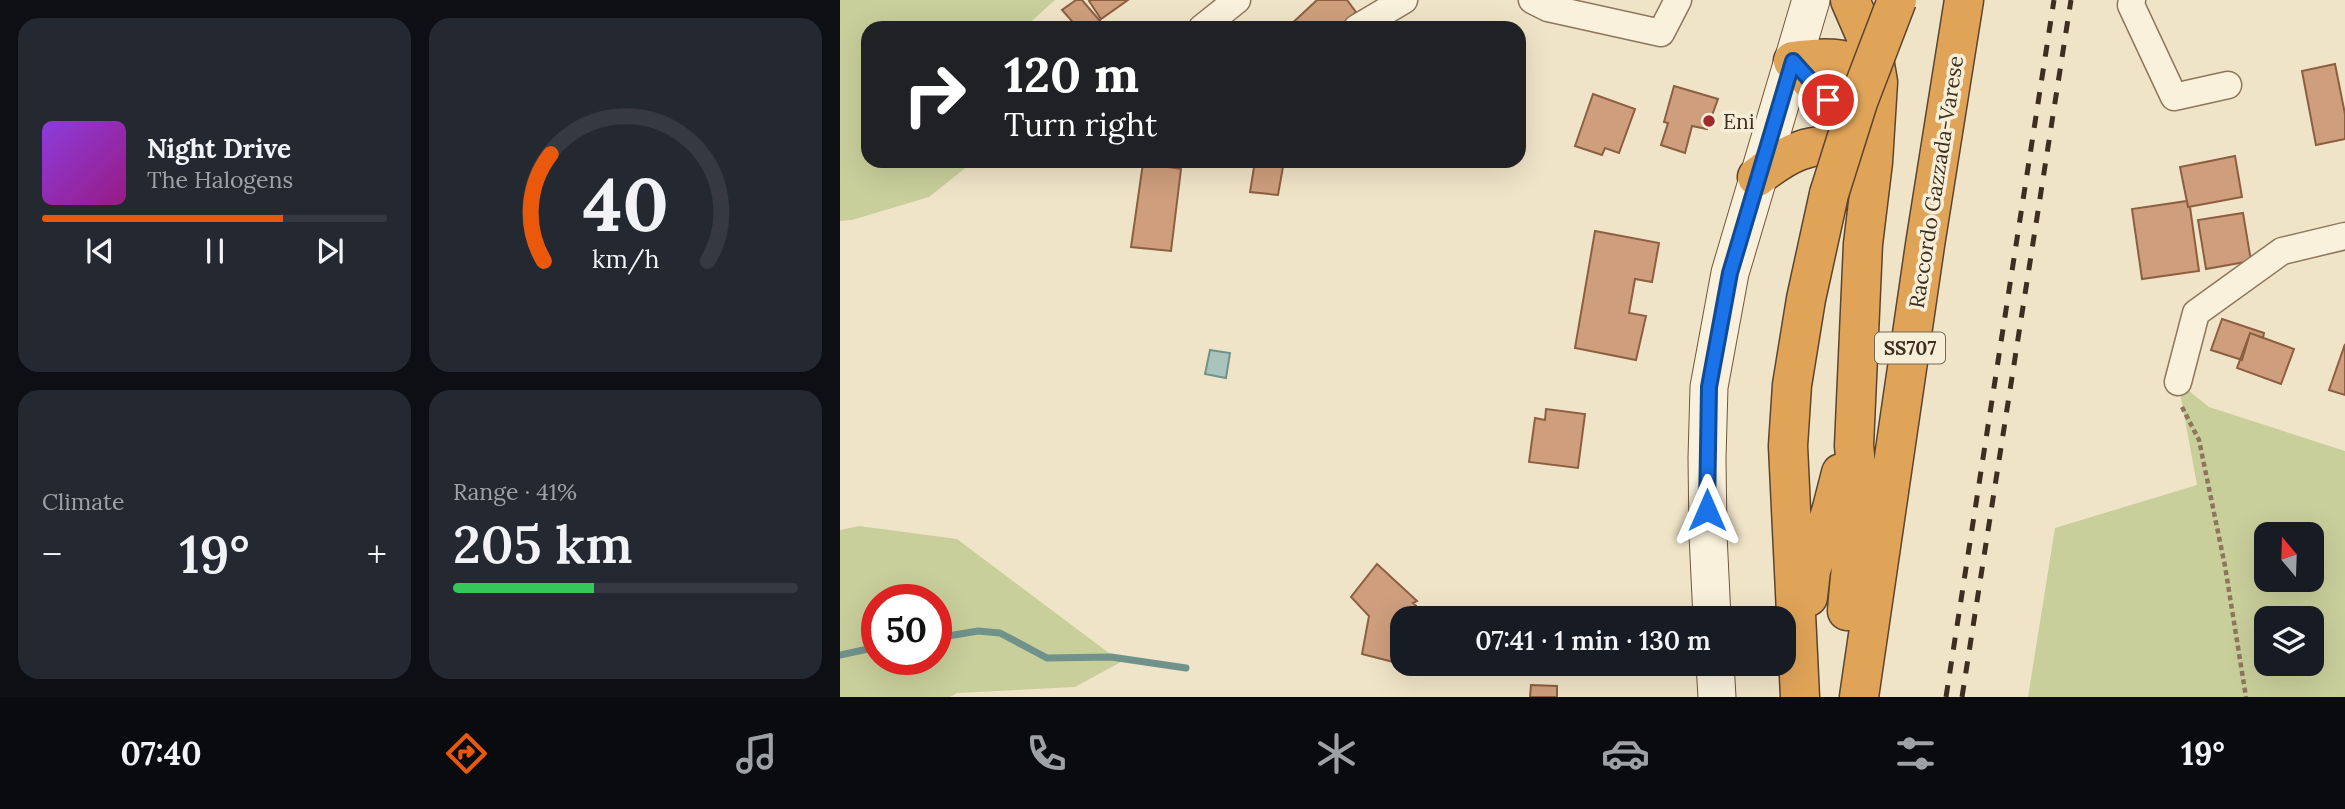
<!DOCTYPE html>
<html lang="en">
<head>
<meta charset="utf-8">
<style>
	body { margin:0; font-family:Lora,serif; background:#242831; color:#f1f3f6; height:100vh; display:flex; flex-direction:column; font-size:26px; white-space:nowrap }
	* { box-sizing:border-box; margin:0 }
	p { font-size:23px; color:#9ea1a6 }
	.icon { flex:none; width:38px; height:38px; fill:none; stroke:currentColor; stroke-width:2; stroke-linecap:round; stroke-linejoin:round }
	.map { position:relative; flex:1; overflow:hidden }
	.details { display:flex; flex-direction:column; gap:18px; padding:18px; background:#0d0f14; width:840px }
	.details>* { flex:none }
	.top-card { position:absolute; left:21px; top:21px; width:665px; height:147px; border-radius:21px; box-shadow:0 7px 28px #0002; background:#202124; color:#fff; overflow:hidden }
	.needle { width:46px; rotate:341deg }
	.controls { position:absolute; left:1414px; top:522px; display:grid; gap:14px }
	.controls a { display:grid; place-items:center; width:70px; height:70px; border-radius:14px; background:#171b24; box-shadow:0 7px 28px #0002; font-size:35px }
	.speed { position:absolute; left:21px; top:584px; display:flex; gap:14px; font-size:35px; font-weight:700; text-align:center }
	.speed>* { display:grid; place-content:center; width:91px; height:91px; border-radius:50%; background:#171b24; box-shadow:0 7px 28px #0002; line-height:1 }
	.speed .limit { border:10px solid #d22; background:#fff; color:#111 }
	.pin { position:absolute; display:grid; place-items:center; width:60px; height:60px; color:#fff; margin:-30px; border:4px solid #fff; border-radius:50%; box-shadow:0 2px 7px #0007 }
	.me { position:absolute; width:77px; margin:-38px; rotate:0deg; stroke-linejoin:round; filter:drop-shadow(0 0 5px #0008) }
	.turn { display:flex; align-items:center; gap:24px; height:147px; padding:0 28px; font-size:32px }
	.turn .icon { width:91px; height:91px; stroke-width:2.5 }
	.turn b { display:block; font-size:49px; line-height:60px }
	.big { font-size:52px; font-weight:600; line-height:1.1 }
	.details .card { flex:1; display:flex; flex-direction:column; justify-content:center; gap:10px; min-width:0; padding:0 24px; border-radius:21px; background:#242831 }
	.details .dial { align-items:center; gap:0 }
	.dial svg { height:182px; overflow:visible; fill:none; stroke:#363941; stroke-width:7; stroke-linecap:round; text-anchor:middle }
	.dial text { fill:#f1f3f6; stroke:none }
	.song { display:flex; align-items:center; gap:21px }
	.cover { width:84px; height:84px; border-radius:10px; background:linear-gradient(135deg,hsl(270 70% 55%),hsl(310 70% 35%)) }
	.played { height:7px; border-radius:4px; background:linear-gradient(90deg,#ea580c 70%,#363941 70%) }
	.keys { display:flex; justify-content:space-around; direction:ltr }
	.heat { display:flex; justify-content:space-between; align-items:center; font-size:38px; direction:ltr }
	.charge { height:10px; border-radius:5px; background:linear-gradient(90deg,#34c759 41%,#363941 0) }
	.details .tiles { flex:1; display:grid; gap:18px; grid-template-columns:repeat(2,1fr) }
	.trip { position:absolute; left:550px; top:606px; width:406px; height:70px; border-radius:21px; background:#171b24; box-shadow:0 7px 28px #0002; font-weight:600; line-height:70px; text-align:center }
	.tabs { display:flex; height:112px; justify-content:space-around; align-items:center; background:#090b0e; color:#9ea1a6 }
	.tabs .icon { width:49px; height:49px }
	.tabs .current { color:#ea580c }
	.tabs b { font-size:32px; color:#f1f3f6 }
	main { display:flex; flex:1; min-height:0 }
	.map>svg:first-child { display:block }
	.green { fill:#c9cf9b; fill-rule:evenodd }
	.water { fill:#a9c4bc; stroke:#6f938a; stroke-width:2 }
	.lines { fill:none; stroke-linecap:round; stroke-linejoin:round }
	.stream { stroke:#6f938a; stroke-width:7 }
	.building { fill:#cf9f7d; stroke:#8d5f41; stroke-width:2 }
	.street-casing { stroke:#8d765c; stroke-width:29 }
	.secondary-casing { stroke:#6f573f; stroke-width:39 }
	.highway-casing { stroke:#5b4430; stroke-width:41 }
	.path { stroke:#8d765c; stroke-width:4.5; stroke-dasharray:5 3.5; stroke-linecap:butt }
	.street { stroke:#faf1dc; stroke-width:26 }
	.secondary { stroke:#faf1dc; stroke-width:37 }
	.highway { stroke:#e0a458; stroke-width:38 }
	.rail { stroke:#3d2e20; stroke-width:5; stroke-dasharray:12 12; stroke-linecap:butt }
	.highway-bridge-casing { stroke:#5b4430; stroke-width:41; stroke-linecap:butt }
	.highway-bridge { stroke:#e0a458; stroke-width:38 }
	.route-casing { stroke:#114b97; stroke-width:18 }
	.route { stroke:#1a73e8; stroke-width:12 }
	.poi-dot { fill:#9e2a2b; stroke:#f7eed8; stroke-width:2.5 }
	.labels { text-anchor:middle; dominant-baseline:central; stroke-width:7; stroke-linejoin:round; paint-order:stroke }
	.shield { fill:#f7eed8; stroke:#756857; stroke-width:2 }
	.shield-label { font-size:19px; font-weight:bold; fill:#3d2e20 }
	.poi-label { font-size:21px; fill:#3d2e20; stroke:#f7eed8; text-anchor:start }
	.street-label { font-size:21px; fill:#3d2e20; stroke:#f7eed8 }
</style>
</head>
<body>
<main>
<section class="details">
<div class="tiles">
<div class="card">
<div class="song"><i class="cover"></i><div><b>Night Drive</b><p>The Halogens</p></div></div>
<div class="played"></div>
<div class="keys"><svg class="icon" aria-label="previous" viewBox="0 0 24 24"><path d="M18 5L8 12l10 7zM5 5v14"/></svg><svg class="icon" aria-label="pause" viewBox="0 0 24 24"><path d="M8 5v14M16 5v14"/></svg><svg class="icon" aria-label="next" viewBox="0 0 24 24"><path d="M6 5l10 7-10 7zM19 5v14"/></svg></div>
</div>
<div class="card dial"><svg viewBox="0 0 100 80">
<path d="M14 69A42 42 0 1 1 86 69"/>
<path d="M14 69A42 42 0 0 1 17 22" stroke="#ea580c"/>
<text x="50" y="56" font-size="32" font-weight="700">40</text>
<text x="50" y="72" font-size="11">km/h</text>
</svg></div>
<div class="card"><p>Climate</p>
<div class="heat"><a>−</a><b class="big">19°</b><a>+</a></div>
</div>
<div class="card"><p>Range · 41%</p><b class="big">205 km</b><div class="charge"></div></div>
</div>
</section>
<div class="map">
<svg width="1505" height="697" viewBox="0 0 1505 697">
	<rect width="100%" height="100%" fill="#f0e4c8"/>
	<path class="green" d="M0,0H215L184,28H28V161H134L89,197L12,220L0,221Z
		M1338,382L1369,407L1505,451V697H1188L1215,528L1357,485ZM1426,534H1472V579H1426ZM1426,618H1472V663H1426Z
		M19,526L117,539L281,662L235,687L117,693L110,697H0V530ZM96,600V660H37V600Z"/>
	<path class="water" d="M370,350L390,353L386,378L365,374Z"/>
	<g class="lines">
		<path class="stream" d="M96,638L138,631L160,633L207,658L271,657L346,668
			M0,655L37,647"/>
	</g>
	<path class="building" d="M236,0H242L266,28H238L222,10Z
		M251,0H288L261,19L249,1Z
		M477,0H507L516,12L498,28H447Z
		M1495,64L1505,114V139L1476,145L1462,71Z
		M834,86L878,99L867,129L852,126L845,153L821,145L828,123L824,122Z
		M753,94L795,109L779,153L765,148L762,155L735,146Z
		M1395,156L1402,197L1348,207L1340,167Z
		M415,161H444L438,195L410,192Z
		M303,163L341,169L331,251L291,247Z
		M1347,201L1348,207H1350L1359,271L1302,279L1292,209Z
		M1403,213L1411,261L1366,269L1358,220Z
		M755,231L819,243L812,282L795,279L789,313L806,316L796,360L735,348Z
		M1382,319L1424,333L1423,338L1410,333L1402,360L1371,350Z
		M1410,333L1454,349L1441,384L1397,368Z
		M1505,344V395L1489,390Z
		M706,409L745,414L738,468L689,462L695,418L705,420Z
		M537,564L577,601L573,603L589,618H562V663H584L583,666L575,664L573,667L522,654L529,616L511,597Z
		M691,685L717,686V697H690Z"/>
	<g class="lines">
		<defs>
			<path id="street" d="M692,0L708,8L821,33L838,0
				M1292,0L1291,5L1334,97L1388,85
				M362,28L397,0
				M517,28L564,0
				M1338,382L1356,313L1442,251L1505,236"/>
			<path id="secondary" d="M872,618L868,535L867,458L869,387L890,273L971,0
				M875,663L877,697"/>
			<path id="highway" d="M953,61C986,95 1001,115 1011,162
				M953,61C988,56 1013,55 1038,82
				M917,177C945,155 972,138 1009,150
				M968,597L971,570L991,512L1001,473
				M1007,611C1011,556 1021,501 1014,446L1023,244L1033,162L1038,82L1033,53L1010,0
				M960,697L948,446L952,385L966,299L989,194
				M1019,697L1085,245L1124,0"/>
		</defs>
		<use href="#street" class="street-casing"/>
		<use href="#secondary" class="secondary-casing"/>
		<use href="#highway" class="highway-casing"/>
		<path class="path" d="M1342,407L1359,440L1385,566L1406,697"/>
		<use href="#street" class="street"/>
		<use href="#secondary" class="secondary"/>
		<use href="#highway" class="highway"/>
		<path class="rail" d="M1106,697L1214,0
			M1122,697L1231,0"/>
		<defs>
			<path id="highway-bridge" d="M989,194L1018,102L1057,0"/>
		</defs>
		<use href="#highway-bridge" class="highway-bridge-casing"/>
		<use href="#highway-bridge" class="highway-bridge"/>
	</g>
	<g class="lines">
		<defs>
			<path id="route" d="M867,510L869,387L890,273L953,61L988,100"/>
		</defs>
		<use href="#route" class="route-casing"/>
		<use href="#route" class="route"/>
	</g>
	<circle class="poi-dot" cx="869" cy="121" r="7"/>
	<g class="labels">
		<rect class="shield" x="1035" y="332.5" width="70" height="31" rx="5"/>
		<g class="shield-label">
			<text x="1070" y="348">SS707</text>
		</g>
		<g class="poi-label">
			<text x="883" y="121">Eni</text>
		</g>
		<g class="street-label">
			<text transform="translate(1096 182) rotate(-81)">Raccordo Gazzada-Varese</text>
		</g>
	</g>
</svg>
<div class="controls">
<a><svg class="needle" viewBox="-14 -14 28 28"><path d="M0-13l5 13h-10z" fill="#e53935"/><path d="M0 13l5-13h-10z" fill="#9ea1a6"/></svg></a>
<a><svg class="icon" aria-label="layers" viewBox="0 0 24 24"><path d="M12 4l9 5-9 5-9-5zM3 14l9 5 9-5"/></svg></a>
</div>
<div class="speed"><div class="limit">50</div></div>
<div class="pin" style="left:988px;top:100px;background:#d93025"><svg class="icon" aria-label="arrive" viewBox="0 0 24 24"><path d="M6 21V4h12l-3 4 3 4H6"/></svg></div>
<svg class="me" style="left:867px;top:510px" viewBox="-20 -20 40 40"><path d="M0-17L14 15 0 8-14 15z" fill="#1a73e8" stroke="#fff" stroke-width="4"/></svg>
<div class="trip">07:41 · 1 min · 130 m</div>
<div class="top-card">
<div class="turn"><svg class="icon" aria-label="right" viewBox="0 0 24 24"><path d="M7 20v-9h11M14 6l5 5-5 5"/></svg><div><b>120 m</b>Turn right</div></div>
</div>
</div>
</main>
<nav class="tabs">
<b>07:40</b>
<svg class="icon current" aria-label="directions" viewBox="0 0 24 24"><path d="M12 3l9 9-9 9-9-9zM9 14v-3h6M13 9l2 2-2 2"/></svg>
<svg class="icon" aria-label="music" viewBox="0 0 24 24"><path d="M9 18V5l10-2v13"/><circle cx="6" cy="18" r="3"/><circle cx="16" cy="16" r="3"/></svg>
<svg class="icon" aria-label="phone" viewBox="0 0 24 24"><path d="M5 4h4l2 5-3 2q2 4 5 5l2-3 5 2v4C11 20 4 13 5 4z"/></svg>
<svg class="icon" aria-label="climate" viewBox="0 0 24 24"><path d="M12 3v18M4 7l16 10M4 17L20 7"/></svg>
<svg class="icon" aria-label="car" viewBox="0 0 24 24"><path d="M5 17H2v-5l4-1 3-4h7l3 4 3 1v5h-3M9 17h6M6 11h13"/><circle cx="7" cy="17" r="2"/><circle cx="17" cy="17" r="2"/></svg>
<svg class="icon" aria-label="filters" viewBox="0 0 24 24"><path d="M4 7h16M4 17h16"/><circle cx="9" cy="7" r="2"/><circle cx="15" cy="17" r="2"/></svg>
<b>19°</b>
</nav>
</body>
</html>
